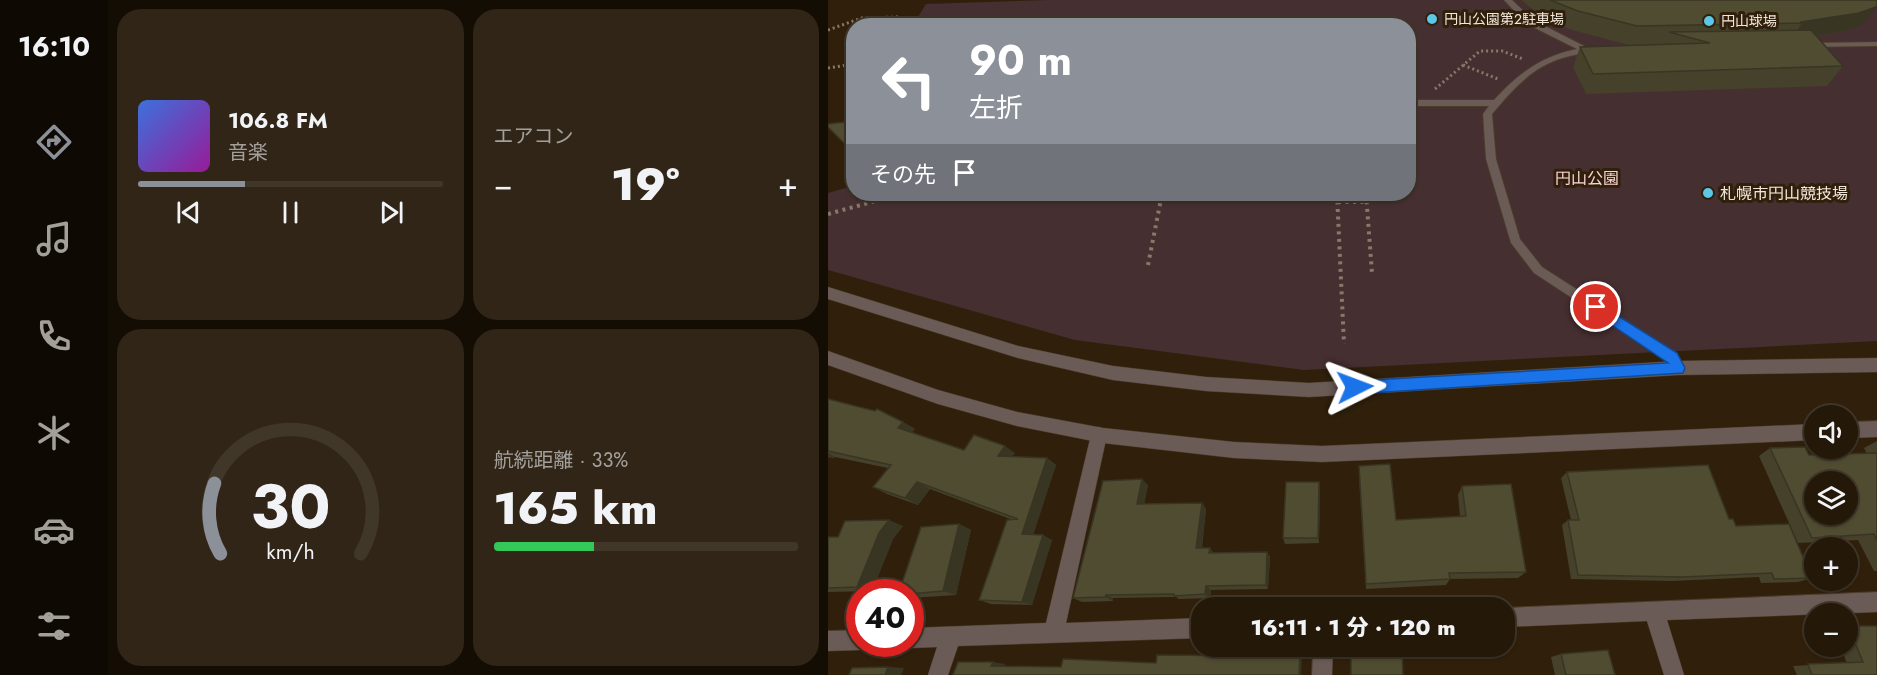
<!DOCTYPE html>
<html lang="ja">
<head>
<meta charset="utf-8">
<style>
	body { margin:0; font-family:Jost,"Noto Sans JP",sans-serif; background:#302516; color:#f1f3f6; height:100vh; display:flex; flex-direction:column; font-size:22px; white-space:nowrap }
	* { box-sizing:border-box; margin:0 }
	p { font-size:20px; color:#a3a09c }
	.icon { flex:none; width:33px; height:33px; fill:none; stroke:currentColor; stroke-width:2; stroke-linecap:round; stroke-linejoin:round }
	.map { position:relative; flex:1; overflow:hidden }
	.sheet { display:flex; flex-direction:column; gap:9px; padding:9px; background:#140d04; width:720px }
	.sheet>* { flex:none }
	.top-card { position:absolute; left:18px; top:18px; width:570px; height:183px; border-radius:24px; box-shadow:0 2px 4px #0004,0 0 0 2px #413729; background:#8c9099; color:#fff; overflow:hidden }
	.fabs { position:absolute; left:976px; top:405px; display:grid; gap:12px }
	.fabs a { display:grid; place-items:center; width:54px; height:54px; border-radius:50%; background:#241808; box-shadow:0 2px 4px #0004,0 0 0 2px #413729; font-size:30px }
	.speed { position:absolute; left:18px; top:579px; display:flex; gap:12px; font-size:30px; font-weight:700; text-align:center }
	.speed>* { display:grid; place-content:center; width:78px; height:78px; border-radius:50%; background:#241808; box-shadow:0 2px 4px #0004,0 0 0 2px #413729; line-height:1 }
	.speed .limit { border:9px solid #d22; background:#fff; color:#111 }
	.pin { position:absolute; display:grid; place-items:center; width:51px; height:51px; color:#fff; margin:-26px; border:3px solid #fff; border-radius:50%; box-shadow:0 2px 6px #0007 }
	.me { position:absolute; width:66px; margin:-33px; rotate:87deg; stroke-linejoin:round; filter:drop-shadow(0 0 4px #0008) }
	.turn { display:flex; align-items:center; gap:21px; height:126px; padding:0 24px; font-size:27px }
	.turn .icon { width:78px; height:78px; stroke-width:2.5 }
	.turn b { display:block; font-size:42px; line-height:51px }
	.then { display:flex; align-items:center; height:57px; padding:0 24px; background:#0003; gap:12px; font-size:22px }
	.big { font-size:45px; font-weight:800; line-height:1.1 }
	.sheet .widget { flex:1; display:flex; flex-direction:column; justify-content:center; gap:9px; min-width:0; padding:0 21px; border-radius:24px; background:#302516 }
	.sheet .dial { align-items:center; gap:0 }
	.dial svg { height:156px; overflow:visible; fill:none; stroke:#413729; stroke-width:7; stroke-linecap:round; text-anchor:middle }
	.dial text { fill:#f1f3f6; stroke:none }
	.song { display:flex; align-items:center; gap:18px }
	.cover { width:72px; height:72px; border-radius:9px; background:linear-gradient(135deg,hsl(220 70% 55%),hsl(300 70% 35%)) }
	.played { height:6px; border-radius:3px; background:linear-gradient(90deg,#8c9099 35%,#413729 35%) }
	.keys { display:flex; justify-content:space-around; direction:ltr }
	.heat { display:flex; justify-content:space-between; align-items:center; font-size:33px; direction:ltr }
	.charge { height:9px; border-radius:4px; background:linear-gradient(90deg,#34c759 33%,#413729 0) }
	.sheet .tiles { flex:1; display:grid; gap:9px; grid-template-columns:repeat(2,1fr) }
	.trip { position:absolute; left:363px; top:597px; width:324px; height:60px; border-radius:24px; background:#241808; box-shadow:0 2px 4px #0004,0 0 0 2px #413729; font-weight:800; line-height:60px; text-align:center }
	main { display:flex; flex:1; min-height:0 }
	.dock { display:flex; flex-direction:column; width:108px; justify-content:space-around; align-items:center; background:#0e0a03; color:#a3a09c }
	.dock .icon { width:42px; height:42px }
	.dock .on { color:#8c9099 }
	.dock b { font-size:27px; color:#f1f3f6 }
	.map>svg:first-child { display:block }
	.green { fill:#462f31 }
	.lines { fill:none; stroke-linecap:round; stroke-linejoin:round }
	.service-casing { stroke:#4b3c28; stroke-width:2 }
	.minor-casing { stroke:#4b3c28; stroke-width:1 }
	.tertiary-casing { stroke:#4b3c28; stroke-width:1 }
	.path-far1 { stroke:#877968; stroke-width:3; stroke-dasharray:2 3; stroke-linecap:butt }
	.path { stroke:#877968; stroke-width:4; stroke-dasharray:3 4.5; stroke-linecap:butt }
	.service { fill:#6a5b56; fill-rule:evenodd }
	.minor { fill:#6a5b56; fill-rule:evenodd }
	.tertiary { fill:#6a5b56; fill-rule:evenodd }
	.wall { fill:#45412b }
	.shaded-wall { fill:#383523 }
	.building { fill:#504c32; stroke:#383523; stroke-width:1.5; fill-rule:evenodd }
	.route { fill:#1a73e8; stroke:#114b97; stroke-width:1.5 }
	.poi-dot { fill:#5bc8e7; stroke:#30200b; stroke-width:2 }
	.labels { text-anchor:middle; dominant-baseline:central; stroke-width:6; stroke-linejoin:round; paint-order:stroke }
	.far-poi-label { font-size:14px; fill:#f1e6d9; stroke:#30200b; text-anchor:start }
	.park-label { font-size:16px; fill:#fbd2d5; stroke:#30200b }
	.poi-label { font-size:16px; fill:#f1e6d9; stroke:#30200b; text-anchor:start }
</style>
</head>
<body>
<main>
<nav class="dock">
<b>16:10</b>
<svg class="icon on" aria-label="directions" viewBox="0 0 24 24"><path d="M12 3l9 9-9 9-9-9zM9 14v-3h6M13 9l2 2-2 2"/></svg>
<svg class="icon" aria-label="music" viewBox="0 0 24 24"><path d="M9 18V5l10-2v13"/><circle cx="6" cy="18" r="3"/><circle cx="16" cy="16" r="3"/></svg>
<svg class="icon" aria-label="phone" viewBox="0 0 24 24"><path d="M5 4h4l2 5-3 2q2 4 5 5l2-3 5 2v4C11 20 4 13 5 4z"/></svg>
<svg class="icon" aria-label="climate" viewBox="0 0 24 24"><path d="M12 3v18M4 7l16 10M4 17L20 7"/></svg>
<svg class="icon" aria-label="car" viewBox="0 0 24 24"><path d="M5 17H2v-5l4-1 3-4h7l3 4 3 1v5h-3M9 17h6M6 11h13"/><circle cx="7" cy="17" r="2"/><circle cx="17" cy="17" r="2"/></svg>
<svg class="icon" aria-label="filters" viewBox="0 0 24 24"><path d="M4 7h16M4 17h16"/><circle cx="9" cy="7" r="2"/><circle cx="15" cy="17" r="2"/></svg>
</nav>
<section class="sheet">
<div class="tiles">
<div class="widget">
<div class="song"><i class="cover"></i><div><b>106.8 FM</b><p>音楽</p></div></div>
<div class="played"></div>
<div class="keys"><svg class="icon" aria-label="previous" viewBox="0 0 24 24"><path d="M18 5L8 12l10 7zM5 5v14"/></svg><svg class="icon" aria-label="pause" viewBox="0 0 24 24"><path d="M8 5v14M16 5v14"/></svg><svg class="icon" aria-label="next" viewBox="0 0 24 24"><path d="M6 5l10 7-10 7zM19 5v14"/></svg></div>
</div>
<div class="widget"><p>エアコン</p>
<div class="heat"><a>−</a><b class="big">19°</b><a>+</a></div>
</div>
<div class="widget dial"><svg viewBox="0 0 100 80">
<path d="M14 69A42 42 0 1 1 86 69"/>
<path d="M14 69A42 42 0 0 1 11 33" stroke="#8c9099"/>
<text x="50" y="56" font-size="32" font-weight="700">30</text>
<text x="50" y="72" font-size="11">km/h</text>
</svg></div>
<div class="widget"><p>航続距離 · 33%</p><b class="big">165 km</b><div class="charge"></div></div>
</div>
</section>
<div class="map">
<svg width="1049" height="675" viewBox="0 0 1049 675">
	<rect width="100%" height="100%" fill="#30200b"/>
	<path class="green" d="M220,0H1049V341L476,370L247,340L0,270V193L25,186L26,194H580V26L85,25L98,4Z"/>
	<g class="lines">
		<defs>
			<path id="service" d="M676,0H684L705,20L760,48H766L770,50L766,52C715,57 695,77 664,114L668,159L692,239L714,267L848,353L856,368L854,372L850,373L846,372L840,361L706,273L683,243L658,159L655,114L661,106H580V100H666C690,74 713,56 749,49L699,24Z
				M1049,42V46L981,47L977,45L981,43Z"/>
			<path id="minor" d="M271,427L277,430L279,435L238,623L374,618V638L130,646L120,675H100L109,647L82,648L75,645L82,644V628L218,623L263,435L265,430Z
				M1049,592V612L839,620L856,675H836L819,621L676,627L675,608Z
				M32,630V644H41L39,647L32,650L0,651V631Z
				M485,646H505L504,675H484Z"/>
			<path id="tertiary" d="M0,287L190,346L285,366L378,377L481,383L850,361L1049,358V372L850,375L481,397L378,391L285,380L190,358L0,299Z
				M0,351L110,390L189,412L275,428L406,442L494,446L987,424V440L494,462L406,458L275,443L189,426L110,404L0,365Z
				M1049,421V437L1020,438V422Z"/>
		</defs>
		<use href="#service" class="service-casing"/>
		<use href="#minor" class="minor-casing"/>
		<use href="#tertiary" class="tertiary-casing"/>
		<path class="path-far1" d="M0,30L34,18L71,17
			M635,65L670,79
			M0,68L26,64
			M607,89L652,51H674L695,59"/>
		<path class="path" d="M509,194L516,344
			M538,194L544,273
			M510,202H538
			M0,214L73,194
			M320,265L334,194"/>
		<use href="#service" class="service"/>
		<use href="#minor" class="minor"/>
		<use href="#tertiary" class="tertiary"/>
	</g>
	<path class="wall" d="M693,0H1049L1035,25L1017,31L988,36L1015,66L999,86L758,94L745,67L752,47L801,45L744,30L718,20Z
		M0,399L75,422L87,429L84,432L136,450L187,453L184,457L219,458L228,465L205,534L224,540L204,605L163,604L151,600L185,520L102,489L90,505L59,494L45,487L60,468L7,457L6,458L0,457Z
		M1049,441V571H1046L1030,540L970,543L931,456L942,448L981,455L1039,454L1036,448Z
		M531,466L568,520L632,517L630,495L634,486L698,572L690,578L622,579L618,585L538,589L531,476Z
		M739,472L901,519L908,526L984,578L970,582L933,583L931,577L844,581L743,579L734,525L740,520H743L733,478Z
		M491,482L492,488L491,543L457,544L455,538Z
		M320,485L316,504L374,503L378,509L374,548L386,553L439,552L442,557L440,589L383,590L382,598L351,599L348,597L285,598V601L254,602L245,598Z
		M131,524L143,530L128,595L82,598V592Z
		M75,526L65,539L44,591L0,592V537H10Z
		M1020,626L1049,675H969L965,666L1019,663L1012,646H1020Z
		M733,654L787,675H727L723,657Z"/>
	<path class="shaded-wall" d="M1048,7L1035,25L1017,31L963,40L974,23L973,22Z
		M75,422L87,429L82,435L70,428Z
		M177,446L187,453L180,463L170,456Z
		M0,453L7,457L6,458L0,456Z
		M219,458L228,465L204,539L194,534Z
		M314,479L320,485L315,510L309,504Z
		M89,482L102,489L90,505L77,498Z
		M491,482L492,488L491,543L490,538Z
		M374,503L378,509L373,553L368,548Z
		M61,520L75,526L65,539L44,591L29,587L51,533Z
		M131,524L143,530L128,595L115,591Z
		M215,535L224,540L204,605L194,602Z
		M382,548L386,553V558L381,553Z
		M439,552L442,557L440,589L438,585Z
		M378,586L383,590L382,598L377,594Z
		M278,595L285,598V601L277,597Z
		M472,653L474,655L473,675H471Z
		M165,662L177,664L175,668L163,666Z
		M60,667L76,668L73,675H57Z"/>
	<path class="building" d="M722,0H1049V5L1048,7L1031,13L973,22L974,23L809,26L750,11Z
		M89,24L88,26H59V25Z
		M983,30L1015,66L765,74L752,47L882,43L841,32Z
		M26,121V149L23,150L0,127V124Z
		M0,399L47,411L49,409L75,422L70,428L136,450L146,435L177,446L170,456L219,458L194,534L215,535L194,602L151,600L179,520L190,519L89,482L77,498L45,487L63,465L0,451Z
		M977,447L981,455L1049,453V540L1046,534L984,538L942,448ZM987,482H1020V514H987Z
		M562,464L568,520L638,516L634,486L683,484L698,572L621,573L622,579L538,584L531,466Z
		M880,465L901,519H905L908,526L961,524L984,578L946,579L944,573L854,577L750,575L740,520H751L739,472Z
		M314,479L309,504L374,503L368,548H382L381,553L439,552L438,585L378,586L377,594L346,596V594L278,595L277,597L245,598L275,481Z
		M458,482H491L490,538H455Z
		M61,520L51,533L29,587L0,588V537H10L17,521Z
		M131,524L115,591L82,594V592H71L93,527Z
		M1020,626H1049V675H984L980,664L1035,662Z
		M574,650L575,675H523V652Z
		M780,650L787,675H738L733,654Z
		M436,653H472L471,675H125L130,662H165L163,666L233,667L235,659L328,663L329,655L435,656Z
		M60,667L57,675H21L24,668Z"/>
	<path class="route" d="M768,302L849,353L857,368L855,373L527,394L522,392L520,387L522,383L527,381L840,363L763,311L761,307Z"/>
	<g class="poi-dot">
		<circle cx="604" cy="19" r="6"/>
		<circle cx="881" cy="21" r="6"/>
		<circle cx="880" cy="193" r="6"/>
	</g>
	<g class="labels">
		<g class="far-poi-label">
			<text x="616" y="19">円山公園第2駐車場</text>
			<text x="893" y="21">円山球場</text>
		</g>
		<g class="park-label">
			<text x="759" y="178">円山公園</text>
		</g>
		<g class="poi-label">
			<text x="892" y="193">札幌市円山競技場</text>
		</g>
	</g>
</svg>
<div class="fabs">
<a><svg class="icon" aria-label="sound" viewBox="0 0 24 24"><path d="M4 9h4l5-4v14l-5-4H4zM17 9q2 3 0 6"/></svg></a>
<a><svg class="icon" aria-label="layers" viewBox="0 0 24 24"><path d="M12 4l9 5-9 5-9-5zM3 14l9 5 9-5"/></svg></a>
<a>+</a>
<a>−</a>
</div>
<div class="speed"><div class="limit">40</div></div>
<div class="pin" style="left:768px;top:307px;background:#d93025"><svg class="icon" aria-label="arrive" viewBox="0 0 24 24"><path d="M6 21V4h12l-3 4 3 4H6"/></svg></div>
<svg class="me" style="left:527px;top:387px" viewBox="-20 -20 40 40"><path d="M0-17L14 15 0 8-14 15z" fill="#1a73e8" stroke="#fff" stroke-width="4"/></svg>
<div class="trip">16:11 · 1 分 · 120 m</div>
<div class="top-card">
<div class="turn"><svg class="icon" aria-label="left" viewBox="0 0 24 24"><path d="M17 20v-9H6M10 6l-5 5 5 5"/></svg><div><b>90 m</b>左折</div></div>
<div class="then">その先<svg class="icon" aria-label="arrive" viewBox="0 0 24 24"><path d="M6 21V4h12l-3 4 3 4H6"/></svg></div>
</div>
</div>
</main>
</body>
</html>
